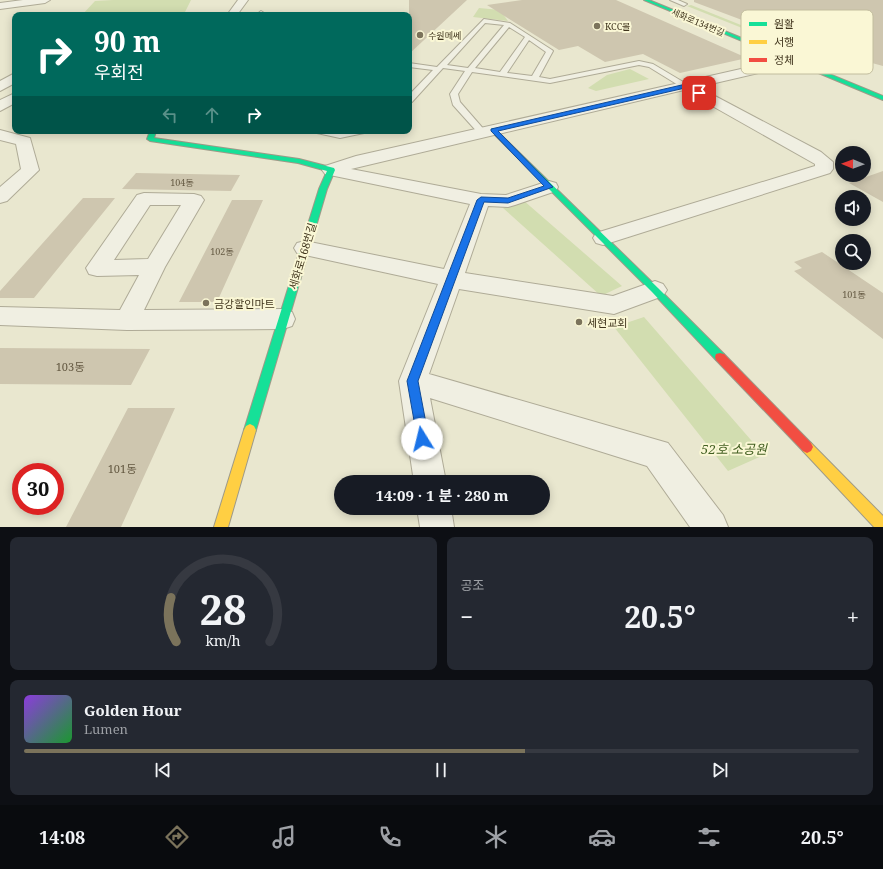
<!DOCTYPE html>
<html lang="ko">
<head>
<meta charset="utf-8">
<style>
	body { margin:0; font-family:"Noto Serif","Noto Sans KR",serif; background:#242831; color:#f1f3f6; height:100vh; display:flex; flex-direction:column; font-size:15px; white-space:nowrap }
	* { box-sizing:border-box; margin:0 }
	p { font-size:13px; color:#9ea1a6 }
	.icon { flex:none; width:22px; height:22px; fill:none; stroke:currentColor; stroke-width:2; stroke-linecap:round; stroke-linejoin:round }
	.map { position:relative; height:527px; overflow:hidden }
	.details { display:flex; flex-direction:column; gap:10px; padding:10px; background:#0d0f14; flex:1 }
	.details>* { flex:none }
	.guide { position:absolute; left:12px; top:12px; width:400px; height:122px; border-radius:8px; box-shadow:0 2px 10px #0003; background:#00695c; color:#fff; overflow:hidden }
	.needle { width:26px; rotate:271deg }
	.fabs { position:absolute; left:835px; top:146px; display:grid; gap:8px }
	.fabs a { display:grid; place-items:center; width:36px; height:36px; border-radius:50%; background:#171b24; box-shadow:0 2px 10px #0003; font-size:20px }
	.speed { position:absolute; left:12px; top:463px; display:flex; gap:8px; font-size:20px; font-weight:700; text-align:center }
	.speed>* { display:grid; place-content:center; width:52px; height:52px; border-radius:50%; background:#171b24; box-shadow:0 2px 10px #0003; line-height:1 }
	.speed .limit { border:6px solid #d22; background:#fff; color:#111 }
	.pin { position:absolute; display:grid; place-items:center; width:34px; height:34px; color:#fff; margin:-17px; border-radius:8px; box-shadow:0 2px 6px #0006 }
	.me { position:absolute; width:44px; margin:-22px; rotate:351deg; stroke-linejoin:round; filter:drop-shadow(0 0 3px #0008) }
	.turn { display:flex; align-items:center; gap:14px; height:84px; padding:0 16px; font-size:18px }
	.turn .icon { width:52px; height:52px; stroke-width:2.5 }
	.turn b { display:block; font-size:28px; line-height:34px }
	.lanes { display:flex; align-items:center; height:38px; padding:0 16px; background:#0003; justify-content:center; gap:20px; direction:ltr }
	.lanes .off { opacity:.35 }
	.big { font-size:30px; font-weight:700; line-height:1.1 }
	.details .widget { flex:1; display:flex; flex-direction:column; justify-content:center; gap:6px; min-width:0; padding:0 14px; border-radius:8px; background:#242831 }
	.details .dial { align-items:center; gap:0 }
	.dial svg { height:104px; overflow:visible; fill:none; stroke:#363941; stroke-width:7; stroke-linecap:round; text-anchor:middle }
	.dial text { fill:#f1f3f6; stroke:none }
	.song { display:flex; align-items:center; gap:12px }
	.cover { width:48px; height:48px; border-radius:6px; background:linear-gradient(135deg,hsl(270 70% 55%),hsl(130 70% 35%)) }
	.played { height:4px; border-radius:2px; background:linear-gradient(90deg,#7b735b 60%,#363941 60%) }
	.keys { display:flex; justify-content:space-around; direction:ltr }
	.heat { display:flex; justify-content:space-between; align-items:center; font-size:22px; direction:ltr }
	.details .tiles { flex:1; display:grid; gap:10px; grid-template-columns:1fr 1fr }
	.widget:last-child { grid-column:span 2 }
	.trip { position:absolute; left:334px; top:475px; width:216px; height:40px; border-radius:20px; background:#171b24; box-shadow:0 2px 10px #0003; font-weight:700; line-height:40px; text-align:center }
	.dock { display:flex; height:64px; justify-content:space-around; align-items:center; background:#090b0e; color:#9ea1a6 }
	.dock .icon { width:28px; height:28px }
	.dock .selected { color:#7b735b }
	.dock b { font-size:18px; color:#f1f3f6 }
	.map>svg:first-child { display:block }
	.green { fill:#d2ddb0 }
	.building { fill:#cec6af }
	.lines { fill:none; stroke-linecap:round; stroke-linejoin:round }
	.lane-casing { stroke:#afab97; stroke-width:2 }
	.street-casing { stroke:#afab97; stroke-width:2 }
	.fast-casing { stroke:#9e9a88; stroke-width:2 }
	.slow-casing { stroke:#9e9a88; stroke-width:2 }
	.jam-casing { stroke:#9e9a88; stroke-width:2 }
	.lane { fill:#f0efe2; fill-rule:evenodd }
	.street { fill:#f0efe2; fill-rule:evenodd }
	.fast { fill:#16e098; fill-rule:evenodd }
	.slow { fill:#ffcf43; fill-rule:evenodd }
	.jam { fill:#f24e42; fill-rule:evenodd }
	.route { fill:#1a73e8; stroke:#114b97 }
	.poi-dot { fill:#7b735b; stroke:#faf7d5; stroke-width:1.5 }
	.labels { text-anchor:middle; dominant-baseline:central; stroke-width:4; stroke-linejoin:round; paint-order:stroke }
	.far-street-label { font-size:9px; fill:#40351d; stroke:#faf7d5 }
	.far-poi-label { font-size:9px; fill:#40351d; stroke:#faf7d5; text-anchor:start }
	.number-label { font-size:9px; fill:#645942 }
	.street-label { font-size:11px; fill:#40351d; stroke:#faf7d5 }
	.poi-label { font-size:11px; fill:#40351d; stroke:#faf7d5; text-anchor:start }
	.near-number-label { font-size:11px; fill:#645942 }
	.near-park-label { font-size:13px; font-style:italic; fill:#425f21; stroke:#faf7d5 }
	.key { fill:#faf7d5; stroke:#c2bd9e; stroke-width:1 }
	.key-label { font-size:11px; fill:#40351d }
</style>
</head>
<body>
<div class="map">
<svg width="883" height="527" viewBox="0 0 883 527">
	<rect width="100%" height="100%" fill="#e9e7cf"/>
	<path class="green" d="M113,0H191L184,14L82,15L95,1Z
		M691,5L786,43L785,45L687,6Z
		M479,8L500,10L508,21L473,17Z
		M630,69L649,79L596,91L588,88L607,75Z
		M523,200L622,286L601,296L503,208Z
		M644,317L764,455L728,471L614,327Z"/>
	<path class="building" d="M409,0H467L409,54Z
		M522,0H616L747,58L680,73L643,54L605,62L578,46L559,50L487,5Z
		M694,0H883V66L839,54L771,31L694,2Z
		M883,171V202L849,183Z
		M136,173L240,175L231,191L122,189Z
		M83,198H115L34,298H0V291Z
		M232,200H263L217,302H179Z
		M822,252L883,293V339L794,271L802,268L794,262Z
		M0,348L150,349L131,385L0,384Z
		M128,408H175L121,527H66Z"/>
	<g class="lines">
		<defs>
			<path id="lane" d="M670,0H678L687,4L684,6Z
				M261,11L264,13L262,15H256Z
				M484,19L510,23L552,50L553,51L539,77L550,79L639,61L653,64L690,86L683,88L649,67L639,65L550,83L472,72L458,94L460,102L487,133L483,136L480,135L453,105L450,94L465,71L443,68L412,102H409V95L433,70L409,67V63L437,67ZM485,23L504,25L468,68L447,65ZM509,27L525,37L500,72L475,68ZM529,40L546,52L532,76L507,73Z
				M316,131H365L364,133L340,138L317,133Z"/>
			<path id="street" d="M23,0H50L45,3L0,9V3Z
				M238,0H248L237,15H227Z
				M794,57L798,58L800,61L798,64L698,87L821,152L833,162V169L830,173L603,245L596,243L593,238L596,233L815,166V164L684,90L351,169L481,194L506,195L549,181L556,183L558,187L556,191L515,205L508,207L488,206L465,273L613,296L655,281L663,284L667,290L663,296L614,314L459,289L429,374L668,443L723,515L728,527H690L647,466L430,398L446,482H414L399,381L438,284L305,255L297,253L294,248L297,243L305,241L444,269L470,204L325,174L322,170L325,166L356,156Z
				M15,73V83L0,91V81Z
				M15,93V103L0,111V100Z
				M0,130L30,138L39,170L7,201L0,203V187L21,169L16,144L0,140Z
				M144,193L194,194L201,196L204,200L165,267L144,310L283,309L292,312L295,319L292,326L283,329L127,330L0,325V307L120,310L139,275L97,276L89,274L86,268L137,195ZM150,205H181L148,259L114,260Z
				M417,508H451L454,527H420Z"/>
			<path id="fast" d="M644,0H649L883,96V100Z
				M493,128L495,129L658,288L724,354L725,357L724,360L720,361L716,360L652,292L491,131V129Z
				M150,131H156L154,138L299,159L334,168L335,170L327,189L256,430L254,434L250,436L246,434L244,430L319,189L327,171L298,163L150,141L147,139Z"/>
			<path id="slow" d="M250,424L254,426L256,430L228,527H214L244,430L246,426Z
				M807,441L811,443L883,516V527H874L803,451L801,447L803,443Z"/>
			<path id="jam" d="M720,353L724,354L811,443L813,447L811,451L807,453L803,451L716,360L715,357L716,354Z"/>
		</defs>
		<use href="#lane" class="lane-casing"/>
		<use href="#street" class="street-casing"/>
		<use href="#fast" class="fast-casing"/>
		<use href="#slow" class="slow-casing"/>
		<use href="#jam" class="jam-casing"/>
		<use href="#lane" class="lane"/>
		<use href="#street" class="street"/>
		<use href="#fast" class="fast"/>
		<use href="#slow" class="slow"/>
		<use href="#jam" class="jam"/>
	</g>
	<path class="route" d="M686,84L702,93L697,94L685,88L498,131L553,187L508,203L484,202L418,381L429,439L427,443L422,445L418,443L407,381L477,200L481,197L508,198L544,186L491,131V129Z"/>
	<g class="poi-dot">
		<circle cx="597" cy="26" r="4"/>
		<circle cx="420" cy="35" r="4"/>
		<circle cx="206" cy="303" r="4"/>
		<circle cx="579" cy="322" r="4"/>
	</g>
	<g class="labels">
		<g class="far-street-label">
			<text transform="translate(698 22) rotate(23)">세화로134번길</text>
		</g>
		<g class="far-poi-label">
			<text x="605" y="26">KCC몰</text>
			<text x="428" y="35">수원메쎄</text>
		</g>
		<g class="number-label">
			<text x="182" y="182">104동</text>
			<text x="222" y="251">102동</text>
			<text x="854" y="294">101동</text>
		</g>
		<g class="street-label">
			<text transform="translate(302 256) rotate(-73)">세화로168번길</text>
		</g>
		<g class="poi-label">
			<text x="214" y="303">금강할인마트</text>
			<text x="587" y="322">세현교회</text>
		</g>
		<g class="near-number-label">
			<text x="70" y="366">103동</text>
			<text x="122" y="468">101동</text>
		</g>
		<g class="near-park-label">
			<text x="734" y="449">52호 소공원</text>
		</g>
	</g>
	<rect x="741" y="10" width="132" height="64" rx="6" class="key"/>
	<rect x="749" y="22" width="18" height="4" fill="#16e098"/>
	<rect x="749" y="40" width="18" height="4" fill="#ffcf43"/>
	<rect x="749" y="58" width="18" height="4" fill="#f24e42"/>
	<g class="key-label">
		<text x="774" y="28">원활</text>
		<text x="774" y="46">서행</text>
		<text x="774" y="64">정체</text>
	</g>
</svg>
<div class="fabs">
<a><svg class="needle" viewBox="-14 -14 28 28"><path d="M0-13l5 13h-10z" fill="#e53935"/><path d="M0 13l5-13h-10z" fill="#9ea1a6"/></svg></a>
<a><svg class="icon" aria-label="sound" viewBox="0 0 24 24"><path d="M4 9h4l5-4v14l-5-4H4zM17 9q2 3 0 6"/></svg></a>
<a><svg class="icon" aria-label="search" viewBox="0 0 24 24"><circle cx="10" cy="10" r="6"/><path d="M15 15l6 6"/></svg></a>
</div>
<div class="speed"><div class="limit">30</div></div>
<div class="pin" style="left:699px;top:93px;background:#d93025"><svg class="icon" aria-label="arrive" viewBox="0 0 24 24"><path d="M6 21V4h12l-3 4 3 4H6"/></svg></div>
<svg class="me" style="left:422px;top:439px" viewBox="-20 -20 40 40"><circle r="19" fill="#fff"/><path d="M0-13L10 11 0 6-10 11z" fill="#1a73e8"/></svg>
<div class="trip">14:09 · 1 분 · 280 m</div>
<div class="guide">
<div class="turn"><svg class="icon" aria-label="right" viewBox="0 0 24 24"><path d="M7 20v-9h11M14 6l5 5-5 5"/></svg><div><b>90 m</b>우회전</div></div>
<div class="lanes"><svg class="icon off" aria-label="left" viewBox="0 0 24 24"><path d="M17 20v-9H6M10 6l-5 5 5 5"/></svg><svg class="icon off" aria-label="ahead" viewBox="0 0 24 24"><path d="M12 20V5M6 11l6-6 6 6"/></svg><svg class="icon" aria-label="right" viewBox="0 0 24 24"><path d="M7 20v-9h11M14 6l5 5-5 5"/></svg></div>
</div>
</div>
<section class="details">
<div class="tiles">
<div class="widget dial"><svg viewBox="0 0 100 80">
<path d="M14 69A42 42 0 1 1 86 69"/>
<path d="M14 69A42 42 0 0 1 10 35" stroke="#7b735b"/>
<text x="50" y="56" font-size="32" font-weight="700">28</text>
<text x="50" y="72" font-size="11">km/h</text>
</svg></div>
<div class="widget"><p>공조</p>
<div class="heat"><a>−</a><b class="big">20.5°</b><a>+</a></div>
</div>
<div class="widget">
<div class="song"><i class="cover"></i><div><b>Golden Hour</b><p>Lumen</p></div></div>
<div class="played"></div>
<div class="keys"><svg class="icon" aria-label="previous" viewBox="0 0 24 24"><path d="M18 5L8 12l10 7zM5 5v14"/></svg><svg class="icon" aria-label="pause" viewBox="0 0 24 24"><path d="M8 5v14M16 5v14"/></svg><svg class="icon" aria-label="next" viewBox="0 0 24 24"><path d="M6 5l10 7-10 7zM19 5v14"/></svg></div>
</div>
</div>
</section>
<nav class="dock">
<b>14:08</b>
<svg class="icon selected" aria-label="directions" viewBox="0 0 24 24"><path d="M12 3l9 9-9 9-9-9zM9 14v-3h6M13 9l2 2-2 2"/></svg>
<svg class="icon" aria-label="music" viewBox="0 0 24 24"><path d="M9 18V5l10-2v13"/><circle cx="6" cy="18" r="3"/><circle cx="16" cy="16" r="3"/></svg>
<svg class="icon" aria-label="phone" viewBox="0 0 24 24"><path d="M5 4h4l2 5-3 2q2 4 5 5l2-3 5 2v4C11 20 4 13 5 4z"/></svg>
<svg class="icon" aria-label="climate" viewBox="0 0 24 24"><path d="M12 3v18M4 7l16 10M4 17L20 7"/></svg>
<svg class="icon" aria-label="car" viewBox="0 0 24 24"><path d="M5 17H2v-5l4-1 3-4h7l3 4 3 1v5h-3M9 17h6M6 11h13"/><circle cx="7" cy="17" r="2"/><circle cx="17" cy="17" r="2"/></svg>
<svg class="icon" aria-label="filters" viewBox="0 0 24 24"><path d="M4 7h16M4 17h16"/><circle cx="9" cy="7" r="2"/><circle cx="15" cy="17" r="2"/></svg>
<b>20.5°</b>
</nav>
</body>
</html>
